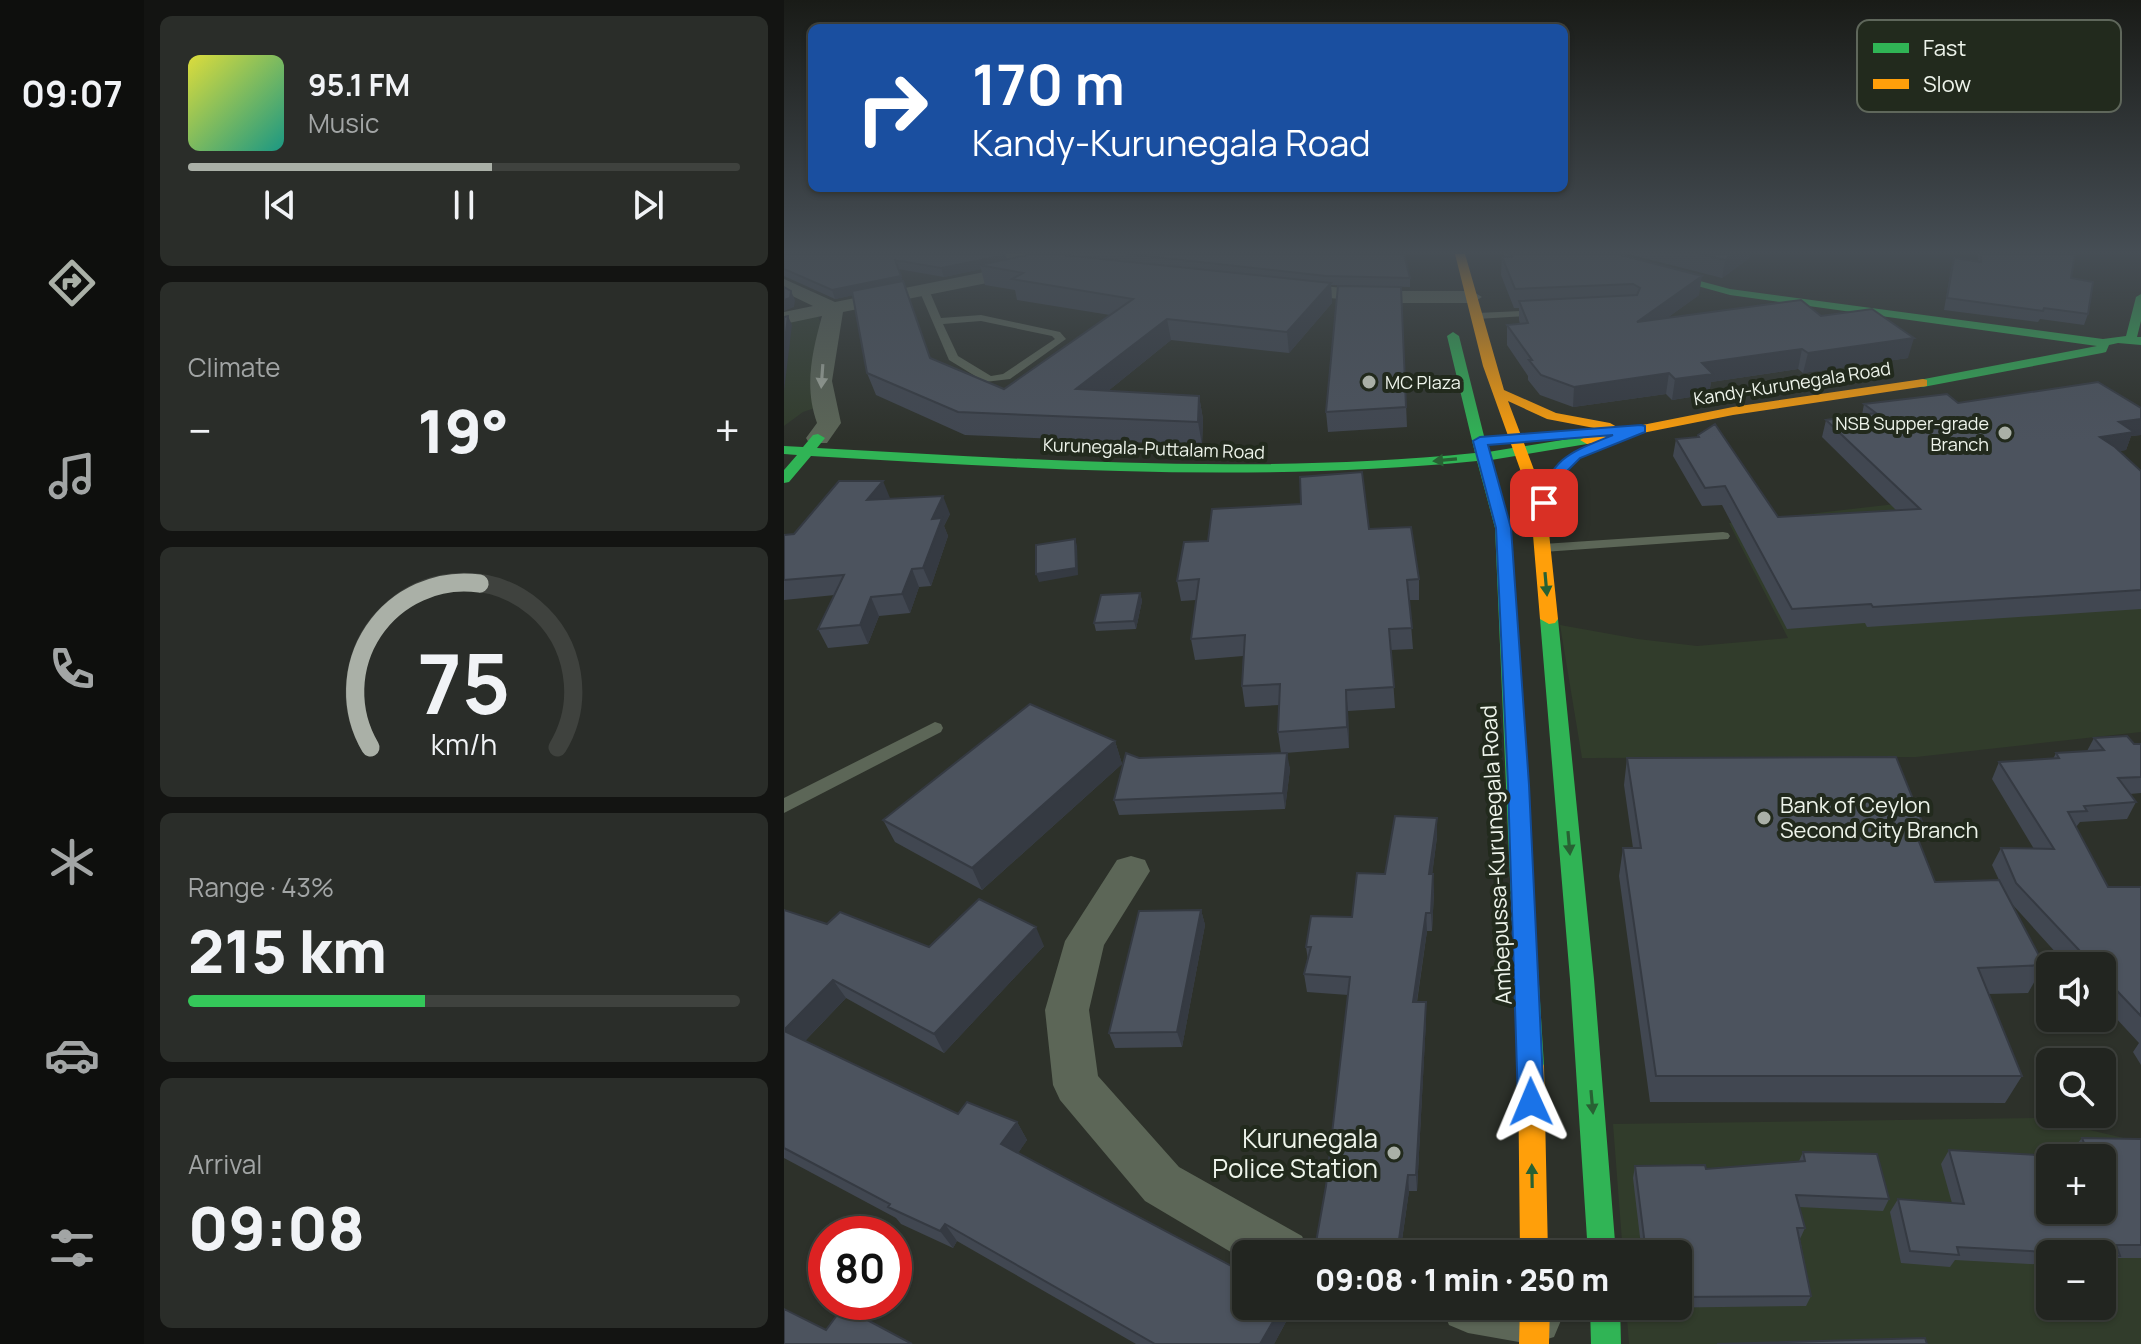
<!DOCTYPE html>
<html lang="en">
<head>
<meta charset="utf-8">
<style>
	body { margin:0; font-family:Manrope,sans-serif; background:#2a2d29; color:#f1f3f6; height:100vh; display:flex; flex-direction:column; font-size:30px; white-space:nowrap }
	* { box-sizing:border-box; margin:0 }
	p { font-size:26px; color:#a2a5a5 }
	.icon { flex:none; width:44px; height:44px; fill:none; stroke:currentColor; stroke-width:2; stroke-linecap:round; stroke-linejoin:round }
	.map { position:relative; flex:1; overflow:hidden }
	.details { display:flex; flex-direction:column; gap:16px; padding:16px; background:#131412; width:640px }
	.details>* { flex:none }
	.banner { position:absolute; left:24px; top:24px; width:760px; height:168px; border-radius:12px; box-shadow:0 2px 6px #0004,0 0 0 2px #3f423e; background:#1a4fa0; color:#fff; overflow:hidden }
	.buttons { position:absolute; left:1252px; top:952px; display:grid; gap:16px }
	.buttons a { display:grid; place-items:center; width:80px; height:80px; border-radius:12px; background:#222520; box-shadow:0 2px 6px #0004,0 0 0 2px #3f423e; font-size:40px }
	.speed { position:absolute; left:24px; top:1216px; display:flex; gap:16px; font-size:40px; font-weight:700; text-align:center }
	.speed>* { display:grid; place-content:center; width:104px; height:104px; border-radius:50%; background:#222520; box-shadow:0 2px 6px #0004,0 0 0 2px #3f423e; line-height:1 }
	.speed .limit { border:12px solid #d22; background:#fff; color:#111 }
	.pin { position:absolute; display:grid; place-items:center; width:68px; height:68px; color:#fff; margin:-34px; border-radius:16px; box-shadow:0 4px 12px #0006 }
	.me { position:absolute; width:88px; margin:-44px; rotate:359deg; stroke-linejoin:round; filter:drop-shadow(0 0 6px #0008) }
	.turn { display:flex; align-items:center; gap:28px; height:168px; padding:0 32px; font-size:36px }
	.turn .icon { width:104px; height:104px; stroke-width:2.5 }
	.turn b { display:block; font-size:56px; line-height:68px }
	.big { font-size:60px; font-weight:800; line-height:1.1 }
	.details .tile { flex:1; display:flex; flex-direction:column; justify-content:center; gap:12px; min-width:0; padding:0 28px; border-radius:12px; background:#2a2d29 }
	.details .dial { align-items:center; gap:0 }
	.dial svg { height:208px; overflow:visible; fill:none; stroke:#3f423e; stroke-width:7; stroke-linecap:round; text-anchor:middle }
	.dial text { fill:#f1f3f6; stroke:none }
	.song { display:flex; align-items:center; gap:24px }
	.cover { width:96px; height:96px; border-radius:12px; background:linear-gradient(135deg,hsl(60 70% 55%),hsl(170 70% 35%)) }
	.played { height:8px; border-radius:4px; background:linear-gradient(90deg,#aab0a7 55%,#3f423e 55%) }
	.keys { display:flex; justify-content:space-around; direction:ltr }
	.heat { display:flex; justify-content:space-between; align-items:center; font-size:44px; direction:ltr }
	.charge { height:12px; border-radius:6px; background:linear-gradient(90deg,#34c759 43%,#3f423e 0) }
	.trip { position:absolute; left:448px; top:1240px; width:460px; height:80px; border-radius:12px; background:#222520; box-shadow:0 2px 6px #0004,0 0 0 2px #3f423e; font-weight:800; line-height:80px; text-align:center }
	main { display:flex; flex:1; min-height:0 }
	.tabs { display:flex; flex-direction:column; width:144px; justify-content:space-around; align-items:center; background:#0e0f0d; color:#a2a5a5 }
	.tabs .icon { width:56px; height:56px }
	.tabs .on { color:#aab0a7 }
	.tabs b { font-size:36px; color:#f1f3f6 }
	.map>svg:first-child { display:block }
	.built { fill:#313c2b; fill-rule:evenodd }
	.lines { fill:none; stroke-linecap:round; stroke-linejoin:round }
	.lane { fill:#5c6657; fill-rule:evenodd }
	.street { fill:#5c6657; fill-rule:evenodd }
	.fast { fill:#30b455; fill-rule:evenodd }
	.slow { fill:#ff9f0a; fill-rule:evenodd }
	.wall { fill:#414751; fill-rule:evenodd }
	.shaded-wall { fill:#353a42 }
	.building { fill:#4c535e; stroke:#353a42; stroke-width:2; fill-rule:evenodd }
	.oneway { fill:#a5ada1 }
	.oneway2 { fill:#286133 }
	.route { fill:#1a73e8; stroke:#114b97; stroke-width:2 }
	.poi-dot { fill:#aab0a7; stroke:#222a1d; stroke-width:3 }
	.labels { text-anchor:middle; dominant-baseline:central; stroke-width:8; stroke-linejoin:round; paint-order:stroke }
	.far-poi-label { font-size:18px; fill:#eef4eb; stroke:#222a1d; text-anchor:start }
	.far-street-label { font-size:18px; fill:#eef4eb; stroke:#222a1d }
	.poi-label { font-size:22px; fill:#eef4eb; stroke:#222a1d; text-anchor:start }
	.street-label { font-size:22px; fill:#eef4eb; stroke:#222a1d }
	.near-poi-label { font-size:26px; fill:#eef4eb; stroke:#222a1d; text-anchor:end }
	.key { fill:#222a1d; stroke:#5f675b; stroke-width:2 }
	.key-label { font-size:22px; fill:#eef4eb }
</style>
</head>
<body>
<main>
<nav class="tabs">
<b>09:07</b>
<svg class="icon on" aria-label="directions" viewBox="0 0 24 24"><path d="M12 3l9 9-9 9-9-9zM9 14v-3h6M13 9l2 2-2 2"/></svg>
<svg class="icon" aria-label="music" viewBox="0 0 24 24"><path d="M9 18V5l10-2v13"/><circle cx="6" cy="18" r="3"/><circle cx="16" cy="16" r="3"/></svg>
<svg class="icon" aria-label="phone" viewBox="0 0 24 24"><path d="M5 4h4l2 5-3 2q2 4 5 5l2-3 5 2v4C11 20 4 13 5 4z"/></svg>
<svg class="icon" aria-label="climate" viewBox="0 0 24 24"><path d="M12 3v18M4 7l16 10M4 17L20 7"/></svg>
<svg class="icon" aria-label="car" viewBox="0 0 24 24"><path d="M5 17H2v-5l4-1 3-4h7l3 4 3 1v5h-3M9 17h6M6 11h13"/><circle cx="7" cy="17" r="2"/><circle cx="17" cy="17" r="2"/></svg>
<svg class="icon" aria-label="filters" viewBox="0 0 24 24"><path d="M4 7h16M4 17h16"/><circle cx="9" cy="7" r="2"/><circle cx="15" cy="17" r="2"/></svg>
</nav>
<section class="details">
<div class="tile">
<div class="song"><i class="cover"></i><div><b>95.1 FM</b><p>Music</p></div></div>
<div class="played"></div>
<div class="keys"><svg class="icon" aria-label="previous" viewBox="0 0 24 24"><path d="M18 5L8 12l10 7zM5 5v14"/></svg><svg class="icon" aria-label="pause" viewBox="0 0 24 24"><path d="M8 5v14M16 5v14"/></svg><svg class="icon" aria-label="next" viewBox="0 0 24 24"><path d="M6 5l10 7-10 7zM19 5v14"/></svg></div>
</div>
<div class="tile"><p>Climate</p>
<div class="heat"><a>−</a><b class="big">19°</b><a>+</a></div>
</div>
<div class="tile dial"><svg viewBox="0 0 100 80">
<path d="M14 69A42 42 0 1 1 86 69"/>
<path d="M14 69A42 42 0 0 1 56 6" stroke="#aab0a7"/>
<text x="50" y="56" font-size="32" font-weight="700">75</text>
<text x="50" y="72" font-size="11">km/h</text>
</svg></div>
<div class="tile"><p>Range · 43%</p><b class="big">215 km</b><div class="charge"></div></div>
<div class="tile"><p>Arrival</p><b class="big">09:08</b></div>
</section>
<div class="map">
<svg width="1357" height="1344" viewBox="0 0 1357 1344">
	<rect width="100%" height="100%" fill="#2d312a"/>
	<path class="built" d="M34,315L41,341L37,406L19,412L0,426V321Z
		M1357,476V732L1132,757L798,758L776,625L854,639L913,646L1004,638L945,523Z
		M1254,1118L1357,1142V1344H845L842,1306H894V1254H839L829,1124ZM1266,1158H1318V1210H1266ZM1266,1254H1318V1306H1266Z"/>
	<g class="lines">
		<path class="lane" d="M137,288L145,290L157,318L197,315L276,332L282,339L226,379L201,382L165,360L135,290ZM197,321L268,336L271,339L219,374L207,376L174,356L159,324Z
			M756,310L761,313L760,315L693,319L688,316L693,313Z
			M939,532L944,533L946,536L944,539L759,552L752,548L759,544Z
			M151,722L157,724L159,728L157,732L0,813V798Z"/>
		<path class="street" d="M207,254H245L282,261L284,265L275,271L216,259Z
			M240,264L247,266L249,270L247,274L59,312L48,381L57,423L43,443H25L22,438L33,423C20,387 28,352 38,316L0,324V312L29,306L0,292V279L51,302Z
			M504,283L595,291H688L698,297L688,303H595L497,293L494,289Z
			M347,856L361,860L366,871L320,945L305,1010L314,1076L395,1167L518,1236L526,1254H462V1261L361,1201L276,1100L269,1085L261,1010L281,941L333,860Z
			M657,1306H773L778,1318L770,1337L747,1344L684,1333L665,1325Z"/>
		<path class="fast" d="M798,254H815L946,289L1319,339L1342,336L1352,297L1357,294V321L1353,337H1357V345L1334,343L1325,345L1322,352L1318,353L1139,387L1135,386V380L1313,346L946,295Z
			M669,332L675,336L704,452L803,436L810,440L803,444L707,460L727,528L760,1066L756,1074L747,1078L738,1074L734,1066L711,528L693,461C467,483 252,469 27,456L5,482L0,483V470L13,455L0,454V446L19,447L29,435L34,434L41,438L33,448C255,460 469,475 691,453L663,336Z
			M765,614L774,619L810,979L832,1254H804L786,979L756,619Z
			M806,1306H836L837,1344H807Z"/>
		<path class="slow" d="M671,254H681L720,390L772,413L826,423L833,427L826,431L763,419L724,401L755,483L764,523L774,619L771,623L765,624L756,619L748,523L741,483L699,366Z
			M1139,379L1143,380V386L949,415L803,444L796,440L803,436L949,407Z
			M747,1054L756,1058L760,1066L764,1254H736L734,1066L738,1058Z
			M736,1306H766L765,1344H735Z"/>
	</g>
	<path class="wall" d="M0,254L222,255L223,259L248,254H620L626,278V287L547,285L548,303L505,353L387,340L324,391L415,396L419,419L418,445L181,435L92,395L83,373L69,295L51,299L0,276ZM114,269L160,277L197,269L201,285L231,290L233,300L326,315L220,389L146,358Z
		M719,254H833L915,295L883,318L1037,316L1124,358L1019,373L1014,369L927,382L925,394L888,400L882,394L789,407L756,395L744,380V376L723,345V325L736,324L735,320V308H730L717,275L718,257H721Z
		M844,254H967V257L938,278Z
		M1194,254H1291L1287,278L1304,314L1300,325L1256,319L1254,322L1160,310L1167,269L1170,258L1194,261Z
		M617,287L623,427L544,432L542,412Z
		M1174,403L1357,408V435L1347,436L1342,450L1335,451L1357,471V609L1083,627L1081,623L1003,629L938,505L918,506L889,456L892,439L913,437L914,435L994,517L1112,510L1038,437L1042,420L1078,415L1080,404Z
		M106,498L105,499L166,514L160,526L164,536L147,586L135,587L126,613L95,616L84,644L44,648L34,629L51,595L0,600V535L10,534Z
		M585,529L635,579V600H625L629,649L607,650L611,708L564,711L565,748L501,753L506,769L501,809L335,815L330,800L355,758L497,753L494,732L495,705L461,707L458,686L459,656L411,660L407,639L412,600L397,601L393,581Z
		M356,593L358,601L352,629L312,631L310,623Z
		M1310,738L1350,744H1357V793L1346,794L1352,802L1343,819L1296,822L1292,827L1324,887H1357V1065L1349,1052L1355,1043L1318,1003V966H1284L1228,904L1260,965L1244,993L1204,994L1238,1076L1221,1103L866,1102L835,876L839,848H849L840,785L843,758L1139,824L1133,838L1151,882L1215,880L1208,865L1217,848L1250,849L1208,779L1215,762L1269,759L1272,753L1303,751Z
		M331,741L338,764L198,890L111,842L99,820Z
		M653,837L648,874L650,892L648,931H643L633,1002H642V1020L633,1191H625L616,1254H532L531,1248L542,1186L564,995L523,992L520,974L524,960L522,947L568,917L601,874Z
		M0,910L43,924L145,947L260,946L160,1053L62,998L21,1041L174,1114L233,1122L243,1140L234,1153L510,1307L490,1344H352L173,1241L169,1248L117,1224L112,1218L0,1158Z
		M417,910L421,925L398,1047L331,1048L325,1033Z
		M1298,1138L1357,1139V1258H1334L1324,1268H1318V1254H1266V1265L1171,1260L1166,1267L1117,1263L1106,1212L1114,1199L1168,1203L1157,1164L1165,1150L1289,1157L1287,1151Z
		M1019,1152L1105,1199L1099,1211L1015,1207L1021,1228L1016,1239L1027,1296L1022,1306L861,1308V1306H894V1254H854L857,1246L849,1178L851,1166L922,1169L1015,1161Z"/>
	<path class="shaded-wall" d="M949,254H967V257L938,278L941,260Z
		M222,255L224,264L195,265L197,269L160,277L157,268Z
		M117,276L120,285L51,299L48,290Z
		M918,276L915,295L851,341L853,322Z
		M547,283L548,303L505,353L503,332Z
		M7,291L11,300L10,307L0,311V300Z
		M4,316L8,325L0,391V348Z
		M383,319L387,340L298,412L292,389Z
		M1130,338L1124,358L1019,373L1024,353Z
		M1018,349L1014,369L927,382L925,394L888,400L891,379L918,363Z
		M885,373L882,394L789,407L790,387Z
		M415,396L419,419L418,445L414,422Z
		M1357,419V435L1347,436L1342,450L1308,455L1316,437L1335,422Z
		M99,481L106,498L91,518L83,500Z
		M159,496L166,514L160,526L164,536L147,586L139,568L148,519Z
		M291,539L293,546L294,575L255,582L252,574Z
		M128,569L135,587L126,613L118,594Z
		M356,593L358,601L352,629L350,621Z
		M87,597L95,616L84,644L76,625Z
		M562,690L564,711L565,748L563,727Z
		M331,741L338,764L198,890L188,868Z
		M503,753L506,769L501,809L499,793Z
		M653,818V837L646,892L645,874Z
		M649,874L650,892L648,931L647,913Z
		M417,910L421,925L398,1047L393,1032Z
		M642,913L643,931L630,1020L629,1002Z
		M252,927L260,946L160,1053L150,1034Z
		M49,980L62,998L13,1049L0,1030Z
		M642,1002V1020L633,1191L632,1175Z
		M233,1122L243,1140L228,1162L217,1144Z
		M624,1175L625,1191L616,1254H613Z
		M161,1224L173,1241L169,1248L156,1231Z
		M498,1306L510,1307L490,1344H476Z"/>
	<path class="building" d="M0,254H216L222,255L157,268L111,260L117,276L48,290L0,269Z
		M248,254H270L547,283L503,332L383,319L292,389L415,396L414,422L174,412L83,373L68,291L119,281L146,358L220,389L349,299L228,279L239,273L195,265Z
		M344,254H620L626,278L542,276Z
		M727,254H833L918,276L853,322L1017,300L1037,316L1088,309L1130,338L1024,353L1018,349L918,363L929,374L891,379L885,373L790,387L757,375L745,360H748L723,325L744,323L735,301L853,295L856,288L849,284L731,289L718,257H728Z
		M916,254H949L941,260Z
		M1197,254H1291L1287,278L1309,282L1304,314L1260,308L1259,311L1163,298L1170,258L1197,262Z
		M554,286L617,287L622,407L542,412Z
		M0,287L7,291L6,298L0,300Z
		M4,316L0,348V317Z
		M1314,382L1357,408V419L1335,422L1350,432L1316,437L1331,447L1357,471V590L1089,607L1087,604L1008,609L941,486L921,488L892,439L915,437L914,435L931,424L994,517L1136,509L1042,420L1092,413L1080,404L1163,394L1174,403Z
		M578,472L585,529L627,527L635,579L623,580L628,628L605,629L610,687L562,690L563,727L494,732L496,684L458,686L461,635L407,639L415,579L393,581L400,542L424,541L428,509L517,504L516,477Z
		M55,481H99L83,500L159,496L148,519L158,518L139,568L128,569L118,594L87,597L76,625L34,629L60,575L0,580V535L10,534Z
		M291,539L292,568L252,574V545Z
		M356,593L350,621L310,623L317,595Z
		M246,704L331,741L188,868L99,820Z
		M1343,736L1350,744H1357V777L1334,778L1352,802L1300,806L1303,811L1284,812L1324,887H1357V1016L1318,975V966H1310L1232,883L1217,848L1270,849L1215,762L1275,758L1272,753L1320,750L1310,738Z
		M342,753L355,758L503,753L499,793L330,800Z
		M1112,757L1139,824H1128L1151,882L1215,880L1260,965L1194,968L1238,1076H872L839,848H857L843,758Z
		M611,816L653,818L645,874H649L647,913H642L629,1002H642L632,1175H624L613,1254H598L531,1248L542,1186L566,977L520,974L527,947H522L527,916L568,917L573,873L601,874Z
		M195,899L252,927L150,1034L49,980L0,1030V910L43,924L56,912L145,947Z
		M417,910L393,1032L325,1033L355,911Z
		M0,1031L174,1114L183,1102L233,1122L217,1144L451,1268L454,1262L462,1266V1306H498L476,1344H371L161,1224L156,1231L104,1207L106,1204L0,1148Z
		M1298,1138L1357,1139V1245H1332L1336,1256L1173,1247L1175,1255L1126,1251L1114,1199L1180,1204L1165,1150L1306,1158ZM1266,1158H1318V1210H1266Z
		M1019,1152L1093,1154L1105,1199L1012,1195L1021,1228H1013L1027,1296L894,1297V1254H857L856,1246L861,1245L851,1166L921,1165L922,1169L1021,1161Z
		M59,1307L128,1344H0V1309L42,1330Z
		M1141,1338L1143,1344H933Z"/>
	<defs><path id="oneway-solid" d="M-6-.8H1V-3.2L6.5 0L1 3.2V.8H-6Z" transform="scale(2)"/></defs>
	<use class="oneway" href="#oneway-solid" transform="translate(38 376) rotate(94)"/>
	<g class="oneway2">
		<use href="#oneway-solid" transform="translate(661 460) rotate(175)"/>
		<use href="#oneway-solid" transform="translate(762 584) rotate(85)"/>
		<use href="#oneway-solid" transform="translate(785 843) rotate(85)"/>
		<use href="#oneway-solid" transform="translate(808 1102) rotate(85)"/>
		<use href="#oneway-solid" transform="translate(748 1176) rotate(-91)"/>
	</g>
	<linearGradient id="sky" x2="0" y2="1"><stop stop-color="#191b17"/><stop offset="0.57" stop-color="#464e55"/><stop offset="1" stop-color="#464e55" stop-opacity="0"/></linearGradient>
	<rect width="1357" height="442" fill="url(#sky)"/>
	<path class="route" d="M857,425L861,426V432L796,458L776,478L768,503L760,507L753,503C770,456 785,453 829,435L704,445L727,528L745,785L760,1102L757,1111L747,1115L738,1111L734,1102L724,785L712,528L689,441L696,437Z"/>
	<g class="poi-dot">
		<circle cx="585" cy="382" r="8"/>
		<circle cx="1221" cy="433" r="8"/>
		<circle cx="980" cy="818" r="8"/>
		<circle cx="610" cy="1153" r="8"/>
	</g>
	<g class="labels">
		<g class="far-poi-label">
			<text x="601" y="382">MC Plaza</text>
			<text x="1205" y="423" text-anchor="end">NSB Supper-grade<tspan x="1205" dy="21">Branch</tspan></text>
		</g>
		<g class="far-street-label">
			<text transform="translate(1008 383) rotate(-9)">Kandy-Kurunegala Road</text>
			<text transform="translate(370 448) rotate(2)">Kurunegala-Puttalam Road</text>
		</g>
		<g class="poi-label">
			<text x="996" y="805">Bank of Ceylon<tspan x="996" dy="25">Second City Branch</tspan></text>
		</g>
		<g class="street-label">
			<text transform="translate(712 855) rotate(-93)">Ambepussa-Kurunegala Road</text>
		</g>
		<g class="near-poi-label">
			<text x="594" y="1138">Kurunegala<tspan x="594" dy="30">Police Station</tspan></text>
		</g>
	</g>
	<rect x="1073" y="20" width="264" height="92" rx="12" class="key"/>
	<rect x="1089" y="43" width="36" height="10" fill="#30b455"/>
	<rect x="1089" y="79" width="36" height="10" fill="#ff9f0a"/>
	<g class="key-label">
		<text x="1139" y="56">Fast</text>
		<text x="1139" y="92">Slow</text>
	</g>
</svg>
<div class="buttons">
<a><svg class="icon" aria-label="sound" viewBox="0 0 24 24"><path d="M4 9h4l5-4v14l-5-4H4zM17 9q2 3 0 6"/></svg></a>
<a><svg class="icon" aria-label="search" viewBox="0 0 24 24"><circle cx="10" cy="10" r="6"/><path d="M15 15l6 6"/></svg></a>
<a>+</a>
<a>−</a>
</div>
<div class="speed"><div class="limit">80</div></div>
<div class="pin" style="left:760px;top:503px;background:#d93025"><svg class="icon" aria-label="arrive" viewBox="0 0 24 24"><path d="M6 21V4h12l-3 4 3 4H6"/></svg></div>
<svg class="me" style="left:747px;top:1102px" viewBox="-20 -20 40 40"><path d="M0-17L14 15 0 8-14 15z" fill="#1a73e8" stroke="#fff" stroke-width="4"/></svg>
<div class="trip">09:08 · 1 min · 250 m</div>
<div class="banner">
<div class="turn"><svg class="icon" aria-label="right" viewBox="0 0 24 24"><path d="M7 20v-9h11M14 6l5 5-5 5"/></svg><div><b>170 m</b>Kandy-Kurunegala Road</div></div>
</div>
</div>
</main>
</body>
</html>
